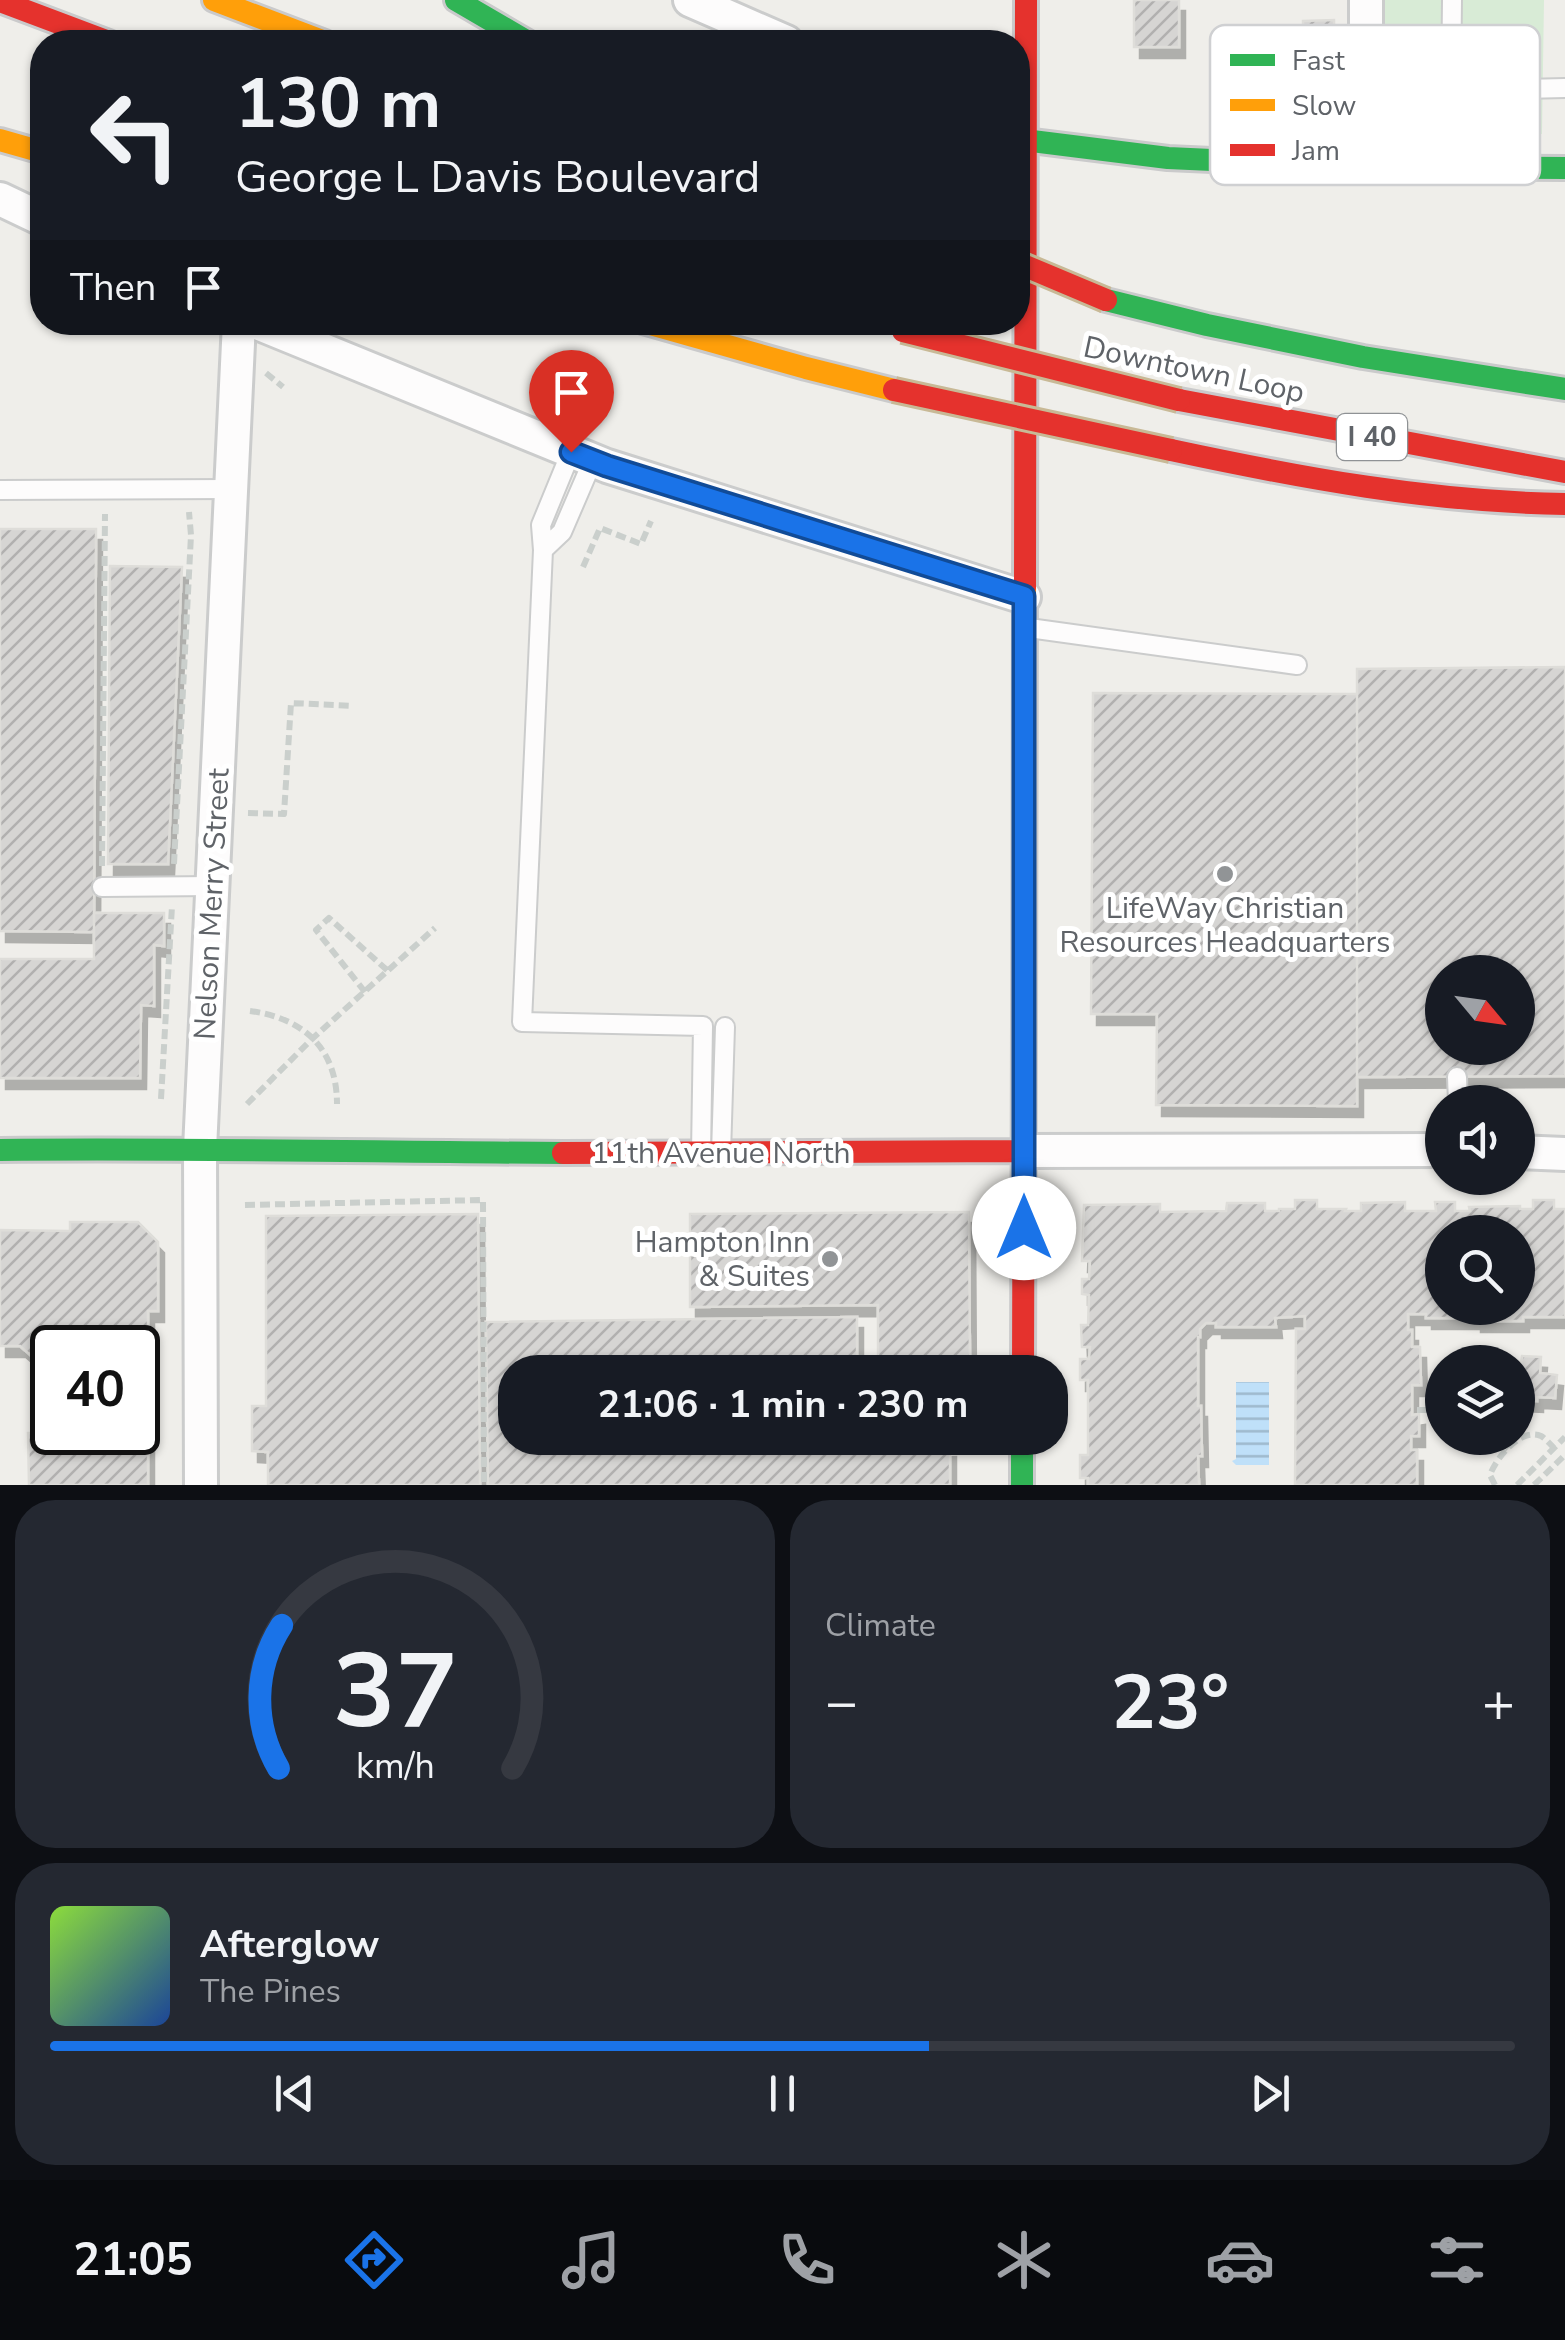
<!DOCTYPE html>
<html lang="en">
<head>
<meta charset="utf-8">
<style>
	body { margin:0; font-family:"Nunito Sans",sans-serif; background:#242831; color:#f1f3f6; height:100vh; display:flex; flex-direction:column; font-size:38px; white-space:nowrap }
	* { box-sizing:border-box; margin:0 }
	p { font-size:32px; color:#9ea1a6 }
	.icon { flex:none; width:55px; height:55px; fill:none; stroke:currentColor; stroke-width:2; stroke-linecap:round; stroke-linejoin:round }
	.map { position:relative; height:1485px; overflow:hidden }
	.side { display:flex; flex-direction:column; gap:15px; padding:15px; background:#0d0f14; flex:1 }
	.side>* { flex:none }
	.hud { position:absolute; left:30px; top:30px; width:1000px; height:305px; border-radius:40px; box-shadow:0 2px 8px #0004; background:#171b24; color:#f1f3f6; overflow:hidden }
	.needle { width:65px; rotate:119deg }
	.tools { position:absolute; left:1425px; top:955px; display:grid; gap:20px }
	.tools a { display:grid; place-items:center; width:110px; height:110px; border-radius:50%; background:#171b24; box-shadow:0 2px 8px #0004; font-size:50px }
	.speed { position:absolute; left:30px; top:1325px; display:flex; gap:20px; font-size:50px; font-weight:700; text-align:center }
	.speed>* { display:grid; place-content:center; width:130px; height:130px; border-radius:50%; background:#171b24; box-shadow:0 2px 8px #0004; line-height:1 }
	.speed .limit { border:5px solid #111; border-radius:15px; background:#fff; color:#111 }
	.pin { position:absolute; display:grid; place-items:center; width:85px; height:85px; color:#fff; margin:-102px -42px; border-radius:50% 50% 50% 0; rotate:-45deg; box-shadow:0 0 10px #0007 }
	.pin .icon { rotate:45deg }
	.me { position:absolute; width:110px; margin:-55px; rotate:0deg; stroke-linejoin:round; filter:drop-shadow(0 0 8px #0008) }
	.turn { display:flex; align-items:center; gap:35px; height:210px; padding:0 40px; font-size:45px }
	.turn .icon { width:130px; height:130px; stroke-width:2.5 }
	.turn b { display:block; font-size:70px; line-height:85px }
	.then { display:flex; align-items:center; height:95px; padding:0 40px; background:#0003; gap:20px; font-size:38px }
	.big { font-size:75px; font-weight:700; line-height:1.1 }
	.side .widget { flex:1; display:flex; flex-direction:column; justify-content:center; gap:15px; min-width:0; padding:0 35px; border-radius:40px; background:#242831 }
	.side .dial { align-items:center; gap:0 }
	.dial svg { height:260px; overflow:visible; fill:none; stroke:#363941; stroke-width:7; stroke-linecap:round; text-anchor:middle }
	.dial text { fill:#f1f3f6; stroke:none }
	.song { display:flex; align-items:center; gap:30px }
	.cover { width:120px; height:120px; border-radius:15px; background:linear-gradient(135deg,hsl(90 70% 55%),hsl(220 70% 35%)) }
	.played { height:10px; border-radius:5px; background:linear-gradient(90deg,#1a73e8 60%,#363941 60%) }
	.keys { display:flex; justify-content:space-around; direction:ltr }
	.heat { display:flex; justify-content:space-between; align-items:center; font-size:55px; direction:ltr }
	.side .tiles { flex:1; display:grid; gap:15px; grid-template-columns:1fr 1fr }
	.widget:last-child { grid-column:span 2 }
	.trip { position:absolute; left:498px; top:1355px; width:570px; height:100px; border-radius:40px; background:#171b24; box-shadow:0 2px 8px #0004; font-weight:700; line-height:100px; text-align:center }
	.tab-bar { display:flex; height:160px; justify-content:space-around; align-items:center; background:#090b0e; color:#9ea1a6 }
	.tab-bar .icon { width:70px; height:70px }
	.tab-bar .on { color:#1a73e8 }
	.tab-bar b { font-size:45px; color:#f1f3f6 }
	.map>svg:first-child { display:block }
	.grass { fill:#d8ebd6 }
	.water { fill:url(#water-rules) }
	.building { fill:url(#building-hatch); stroke:#deddd9; stroke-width:2.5; fill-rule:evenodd; filter:url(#shadow) }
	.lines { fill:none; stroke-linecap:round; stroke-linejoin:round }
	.lane-casing { stroke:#cbcccc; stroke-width:22 }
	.street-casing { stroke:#cbcccc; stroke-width:38 }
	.fast-casing { stroke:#cacacb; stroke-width:28 }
	.slow-casing { stroke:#cacacb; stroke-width:28 }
	.jam-casing { stroke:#cacacb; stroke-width:28 }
	.path { stroke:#cacfcc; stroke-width:6; stroke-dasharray:10 5; stroke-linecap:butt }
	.lane { stroke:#fdfcfc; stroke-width:18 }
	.street { stroke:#fdfcfc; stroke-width:32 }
	.fast { stroke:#30b455; stroke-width:22 }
	.slow { stroke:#ff9f0a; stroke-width:22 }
	.jam { stroke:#e5322d; stroke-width:22 }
	.jam-bridge-casing { stroke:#c8b996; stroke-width:28; stroke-linecap:butt }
	.jam-bridge { stroke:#e5322d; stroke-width:22 }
	.route-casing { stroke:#114b97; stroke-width:25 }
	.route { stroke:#1a73e8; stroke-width:18 }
	.poi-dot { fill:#919496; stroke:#fff; stroke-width:4 }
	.labels { text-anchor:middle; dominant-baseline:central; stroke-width:10; stroke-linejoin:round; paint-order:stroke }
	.shield { fill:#fff; stroke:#8f9295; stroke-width:2.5 }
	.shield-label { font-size:28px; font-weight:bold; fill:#5f6368 }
	.street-label { font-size:30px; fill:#5f6368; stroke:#fff }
	.poi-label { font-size:30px; fill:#5f6368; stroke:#fff }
	.key { fill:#fff; stroke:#cfd0d2; stroke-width:2.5 }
	.key-label { font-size:28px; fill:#5f6368 }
</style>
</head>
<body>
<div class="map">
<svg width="1565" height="1485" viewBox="0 0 1565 1485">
	<defs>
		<pattern id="water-rules" width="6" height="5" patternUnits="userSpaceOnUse" patternTransform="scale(2.5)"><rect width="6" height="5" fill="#bfe0f9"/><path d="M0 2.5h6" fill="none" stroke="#9eb9cd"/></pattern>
		<pattern id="building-hatch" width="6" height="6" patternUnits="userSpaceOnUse" patternTransform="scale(2.5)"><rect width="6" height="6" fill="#d6d5d3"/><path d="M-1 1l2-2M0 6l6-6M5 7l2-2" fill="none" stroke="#b1b0af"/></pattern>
		<filter id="shadow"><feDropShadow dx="6" dy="11" stdDeviation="0" flood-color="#0004"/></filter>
	</defs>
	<rect width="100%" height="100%" fill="#efeeea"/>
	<path class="grass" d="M1375,0H1544L1542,134L1373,130Z"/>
	<path class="water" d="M1236,1382H1269V1465H1236L1232,1461L1236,1459Z"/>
	<path class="building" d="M1134,0H1179V47H1134Z
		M1334,20L1336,123L1303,125V21Z
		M0,529H96L94,932L0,931Z
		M110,566L182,567L168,864H108Z
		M1565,667V1076L1357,1077V669ZM1442,972H1518V1048H1442Z
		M1093,693L1357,694V1106L1156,1105L1157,1014H1091Z
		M94,913H164V946L154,945V1006L141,1005L140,1078H0V959H94Z
		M1295,1200H1317V1209H1346L1345,1211H1361V1203L1405,1202V1211H1436L1435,1202H1455V1211H1470L1469,1207L1520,1206V1209H1533V1200H1554V1209H1565V1317H1523V1321H1475V1318H1426V1314H1408V1330H1412V1347H1420L1421,1385H1412V1415L1419,1414V1436H1411V1450H1417V1485H1295L1296,1329H1305V1316L1275,1318L1276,1327H1216V1323H1206L1200,1329V1337H1198V1406H1201L1202,1456H1198L1199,1485H1088V1478H1080V1455H1088V1380H1080V1359H1089L1090,1347H1082L1081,1325H1088L1089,1295L1082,1294V1279H1089L1090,1261H1082L1084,1205L1160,1204V1212L1226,1211L1227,1203H1265V1211H1279V1209H1295ZM1442,1232H1518V1308H1442Z
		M969,1212L970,1372H878V1305L690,1307V1214Z
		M478,1214L480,1485H268V1452L252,1451V1406H266V1216Z
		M70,1222H138L158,1242V1311H148V1485H29L28,1433H35V1359L20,1346H0V1230L70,1231ZM52,1348H138V1432H52Z
		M857,1317V1372H515V1438H858V1448L950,1446V1485H488L486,1322Z
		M1522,1356L1541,1357L1540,1373L1557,1375L1555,1398L1537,1397V1401L1518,1400V1372L1520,1373Z"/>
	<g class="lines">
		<defs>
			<path id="lane" d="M1452,0L1451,91L1565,88
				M1366,95L1451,91
				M571,452L541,525L543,550L522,1022L703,1026L701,1153
				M0,490L232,489
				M543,550L562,532L593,460
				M1029,628L1297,665
				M102,887L213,886
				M1457,1077L1458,1102
				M721,1153L725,1027"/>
			<path id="street" d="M690,0L786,42
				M1366,167V0
				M0,199L42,219
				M255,322L607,466L1024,597
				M1024,1151L1442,1150
				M1518,1152L1565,1154
				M201,1485L200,1149L239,322"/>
			<path id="fast" d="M456,0L528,42
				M1024,140L1168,158L1366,167L1565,168
				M1106,300L1207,325L1363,357L1565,389
				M0,1150C188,1148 375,1152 563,1153
				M1022,1438V1485"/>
			<path id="slow" d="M214,0L325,42
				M0,140L42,152
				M643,322L806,368L894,390
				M1024,1023L1025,587"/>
			<path id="jam" d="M0,1L109,42
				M1179,400L1565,472
				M1171,450C1302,478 1431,502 1565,504
				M1025,587L1026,0
				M563,1153L1024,1151
				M1023,1372L1024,1023"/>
		</defs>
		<use href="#lane" class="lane-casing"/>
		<use href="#street" class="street-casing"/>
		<use href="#fast" class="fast-casing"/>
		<use href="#slow" class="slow-casing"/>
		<use href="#jam" class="jam-casing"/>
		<path class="path" d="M266,373L283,387
			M583,567L600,528L641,544L651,521
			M248,813L284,814L291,703L353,706
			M174,864L191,535L189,512
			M102,866L105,514
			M365,992L316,930L329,918L388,971
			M250,1011C303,1018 337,1048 337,1104
			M161,1099L172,906
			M247,1104L312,1039L435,928
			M245,1205L483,1200L484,1485
			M1417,1410H1442
			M1496,1438L1508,1449
			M1495,1485L1490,1475C1496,1458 1521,1427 1541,1436C1545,1438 1551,1445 1554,1448
			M1517,1485L1565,1437
			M1534,1485L1565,1455"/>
		<use href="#lane" class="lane"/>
		<use href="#street" class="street"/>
		<use href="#fast" class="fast"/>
		<use href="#slow" class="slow"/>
		<use href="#jam" class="jam"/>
		<defs>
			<path id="jam-bridge" d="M1018,263L1106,300
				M903,331L1179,400
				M894,390L1171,450"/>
		</defs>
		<use href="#jam-bridge" class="jam-bridge-casing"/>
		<use href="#jam-bridge" class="jam-bridge"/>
	</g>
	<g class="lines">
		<defs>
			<path id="route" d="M571,452L607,466L1024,596V1228"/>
		</defs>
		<use href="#route" class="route-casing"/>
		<use href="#route" class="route"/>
	</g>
	<g class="poi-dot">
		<circle cx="1225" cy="874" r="10"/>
		<circle cx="830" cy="1259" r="10"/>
	</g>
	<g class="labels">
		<rect class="shield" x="1337" y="414" width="70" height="46" rx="8"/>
		<g class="shield-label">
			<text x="1372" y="437">I 40</text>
		</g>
		<g class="street-label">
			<text transform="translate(1194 370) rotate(12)">Downtown Loop</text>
			<text transform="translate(212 904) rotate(-87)">Nelson Merry Street</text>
			<text x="721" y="1153">11th Avenue North</text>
		</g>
		<g class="poi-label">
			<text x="1225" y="908">LifeWay Christian<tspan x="1225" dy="34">Resources Headquarters</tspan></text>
			<text x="810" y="1242" text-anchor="end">Hampton Inn<tspan x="810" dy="34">&amp; Suites</tspan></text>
		</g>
	</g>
	<rect x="1210" y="25" width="330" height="160" rx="15" class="key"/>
	<rect x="1230" y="54" width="45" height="12" fill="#30b455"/>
	<rect x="1230" y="99" width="45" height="12" fill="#ff9f0a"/>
	<rect x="1230" y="144" width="45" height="12" fill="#e5322d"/>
	<g class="key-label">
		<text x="1292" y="70">Fast</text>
		<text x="1292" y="115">Slow</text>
		<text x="1292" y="160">Jam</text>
	</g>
</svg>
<div class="tools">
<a><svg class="needle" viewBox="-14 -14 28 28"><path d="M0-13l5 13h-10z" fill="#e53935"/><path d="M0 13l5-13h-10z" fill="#9ea1a6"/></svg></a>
<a><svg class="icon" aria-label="sound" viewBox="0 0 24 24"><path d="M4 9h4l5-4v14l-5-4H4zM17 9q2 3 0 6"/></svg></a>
<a><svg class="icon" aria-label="search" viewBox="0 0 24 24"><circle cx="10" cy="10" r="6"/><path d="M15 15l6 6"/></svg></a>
<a><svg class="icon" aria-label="layers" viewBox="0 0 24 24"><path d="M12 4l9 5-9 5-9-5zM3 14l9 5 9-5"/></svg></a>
</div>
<div class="speed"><div class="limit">40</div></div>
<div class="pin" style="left:571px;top:452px;background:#d93025"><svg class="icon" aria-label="arrive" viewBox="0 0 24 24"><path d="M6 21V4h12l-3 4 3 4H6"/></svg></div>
<svg class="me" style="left:1024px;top:1228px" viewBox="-20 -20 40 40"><circle r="19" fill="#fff"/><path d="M0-13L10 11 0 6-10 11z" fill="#1a73e8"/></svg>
<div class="trip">21:06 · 1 min · 230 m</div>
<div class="hud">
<div class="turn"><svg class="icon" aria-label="left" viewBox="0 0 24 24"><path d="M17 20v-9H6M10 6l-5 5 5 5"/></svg><div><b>130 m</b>George L Davis Boulevard</div></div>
<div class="then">Then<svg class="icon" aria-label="arrive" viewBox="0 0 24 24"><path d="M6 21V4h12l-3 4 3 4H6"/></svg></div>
</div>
</div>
<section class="side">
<div class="tiles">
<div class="widget dial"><svg viewBox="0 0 100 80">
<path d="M14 69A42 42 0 1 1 86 69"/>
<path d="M14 69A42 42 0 0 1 15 25" stroke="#1a73e8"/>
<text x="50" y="56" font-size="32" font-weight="700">37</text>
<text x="50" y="72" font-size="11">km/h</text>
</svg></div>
<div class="widget"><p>Climate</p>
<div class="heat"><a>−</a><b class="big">23°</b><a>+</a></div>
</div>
<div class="widget">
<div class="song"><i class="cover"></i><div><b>Afterglow</b><p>The Pines</p></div></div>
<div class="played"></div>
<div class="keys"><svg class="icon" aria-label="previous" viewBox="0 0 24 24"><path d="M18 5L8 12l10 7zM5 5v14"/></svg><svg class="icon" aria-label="pause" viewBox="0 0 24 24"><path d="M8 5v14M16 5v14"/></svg><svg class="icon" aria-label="next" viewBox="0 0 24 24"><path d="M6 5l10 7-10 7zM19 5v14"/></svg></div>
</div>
</div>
</section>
<nav class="tab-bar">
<b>21:05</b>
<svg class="icon on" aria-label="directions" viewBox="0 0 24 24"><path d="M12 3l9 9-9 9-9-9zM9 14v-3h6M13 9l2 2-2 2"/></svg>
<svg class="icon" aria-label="music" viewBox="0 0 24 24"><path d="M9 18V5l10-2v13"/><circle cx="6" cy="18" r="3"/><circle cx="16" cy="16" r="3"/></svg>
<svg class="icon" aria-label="phone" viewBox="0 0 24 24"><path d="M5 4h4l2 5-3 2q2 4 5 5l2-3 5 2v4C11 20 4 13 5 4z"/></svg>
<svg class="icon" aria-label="climate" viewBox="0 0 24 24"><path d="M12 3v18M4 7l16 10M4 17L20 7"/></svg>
<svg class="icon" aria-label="car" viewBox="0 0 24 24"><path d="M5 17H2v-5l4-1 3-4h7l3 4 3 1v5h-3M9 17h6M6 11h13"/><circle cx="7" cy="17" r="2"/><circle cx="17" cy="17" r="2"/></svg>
<svg class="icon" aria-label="filters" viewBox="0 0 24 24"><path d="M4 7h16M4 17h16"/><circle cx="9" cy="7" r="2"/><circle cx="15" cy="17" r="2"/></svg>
</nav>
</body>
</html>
